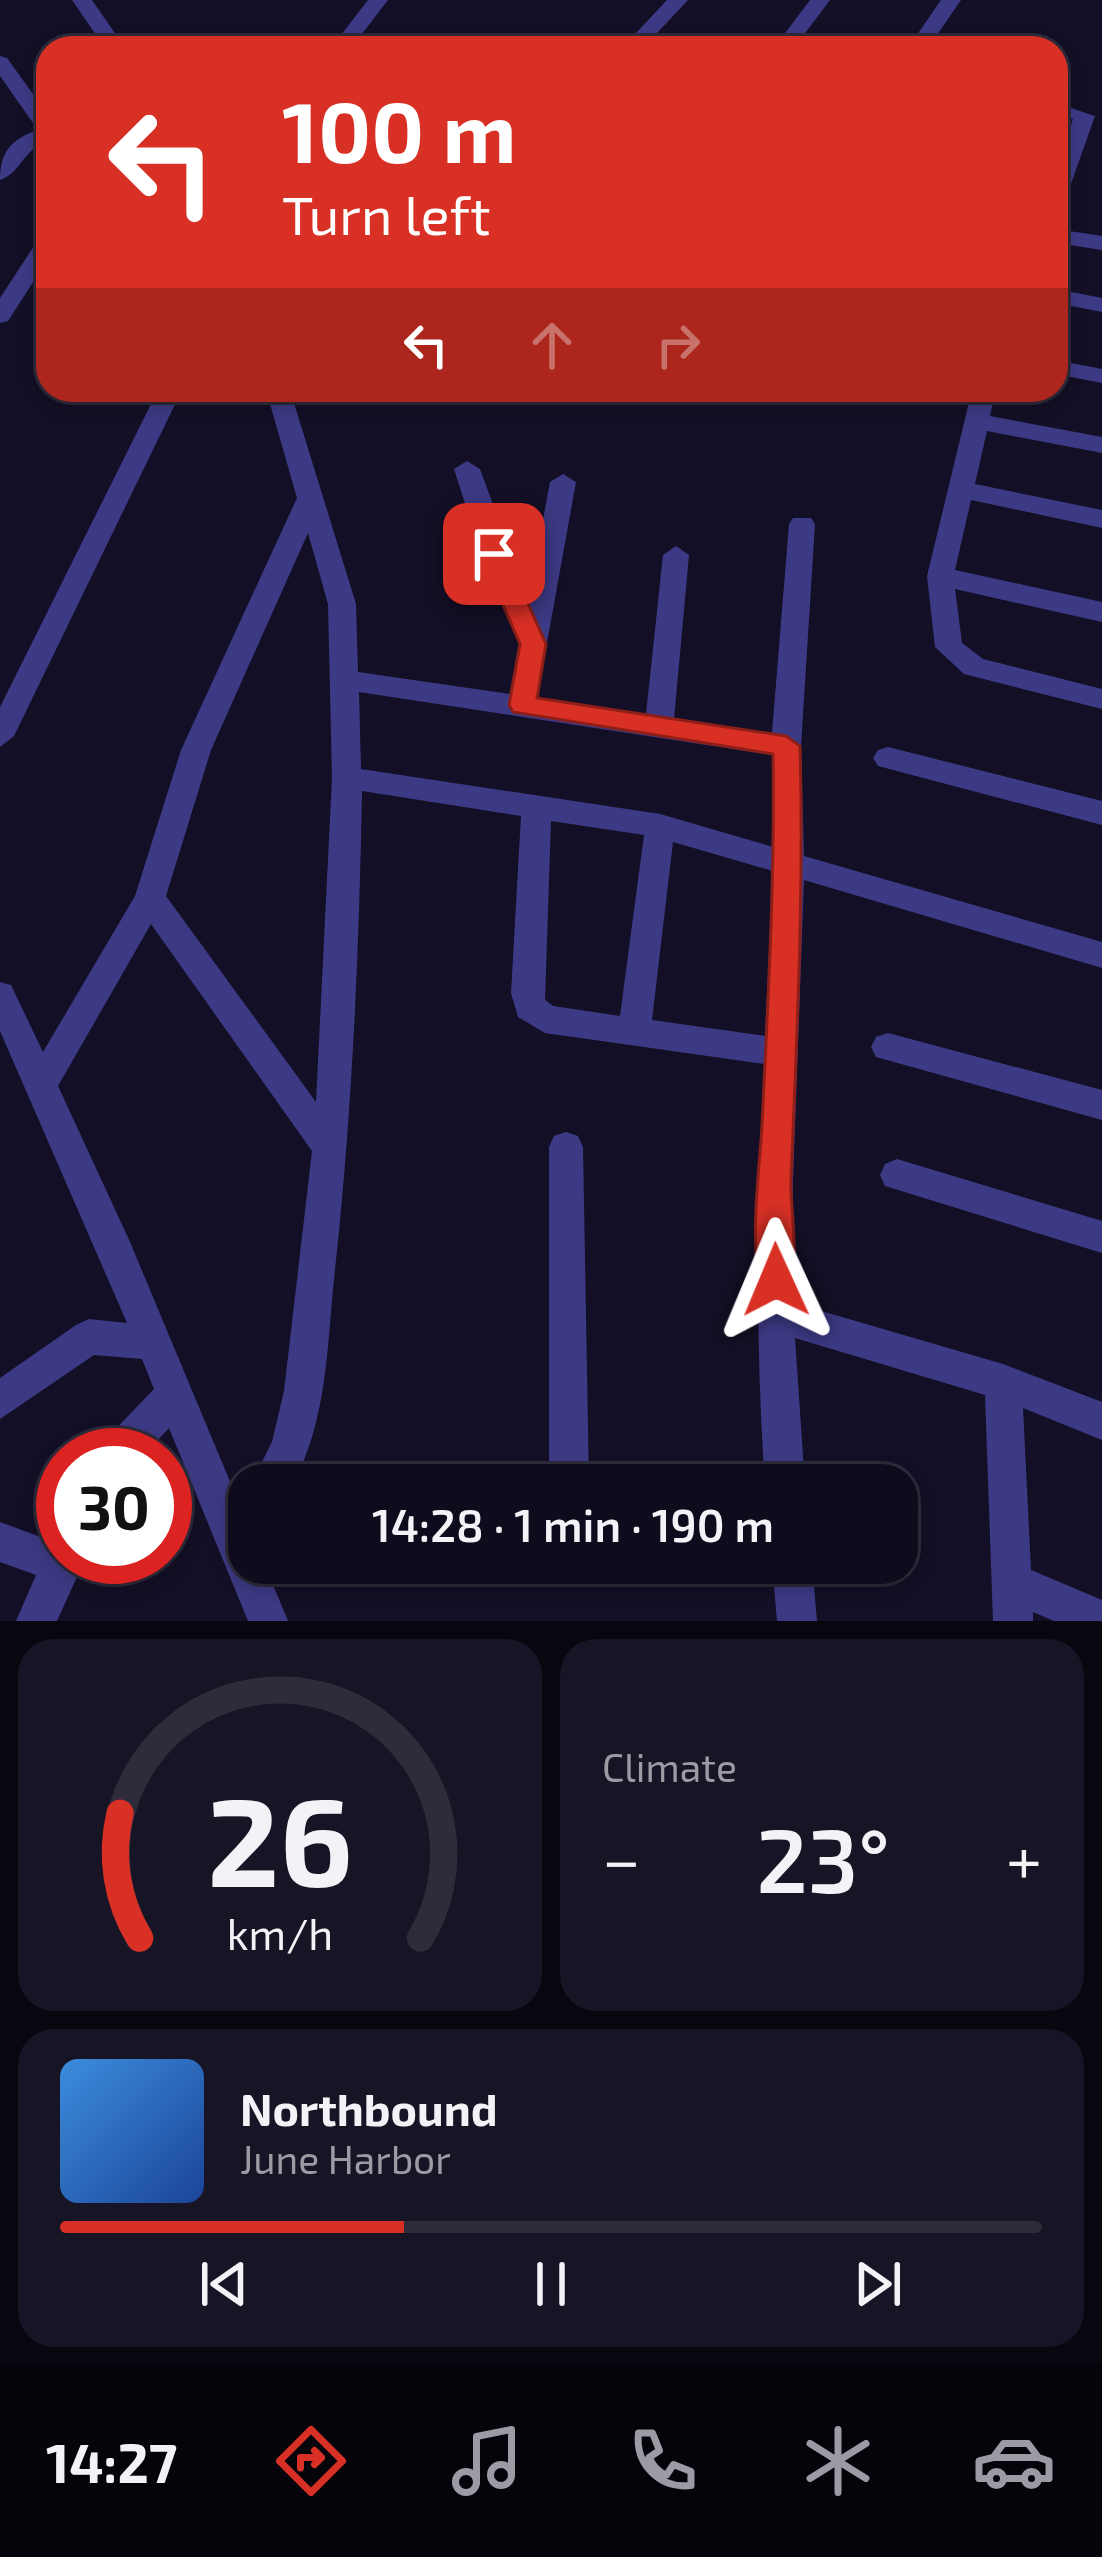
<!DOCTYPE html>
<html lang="en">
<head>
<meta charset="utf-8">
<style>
	body { margin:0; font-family:"Exo 2",sans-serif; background:#171425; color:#f1f3f6; height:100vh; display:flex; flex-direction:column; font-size:45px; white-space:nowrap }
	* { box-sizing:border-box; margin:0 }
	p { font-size:39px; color:#9b9ba3 }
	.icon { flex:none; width:66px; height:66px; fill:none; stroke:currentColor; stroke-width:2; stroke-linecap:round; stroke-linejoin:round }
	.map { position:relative; height:1621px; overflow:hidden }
	.drawer { display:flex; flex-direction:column; gap:18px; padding:18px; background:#08060f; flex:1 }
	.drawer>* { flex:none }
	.hud { position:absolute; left:36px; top:36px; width:1032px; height:366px; border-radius:36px; box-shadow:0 6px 18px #0003,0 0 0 3px #2e2b3b; background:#d93025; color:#fff; overflow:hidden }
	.speed { position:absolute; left:36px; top:1428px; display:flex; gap:24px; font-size:60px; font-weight:700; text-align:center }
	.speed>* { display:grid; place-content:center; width:156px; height:156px; border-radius:50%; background:#0e0b1c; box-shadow:0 6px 18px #0003,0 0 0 3px #2e2b3b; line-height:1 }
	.speed .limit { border:18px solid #d22; background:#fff; color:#111 }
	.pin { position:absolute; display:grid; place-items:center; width:102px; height:102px; color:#fff; margin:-51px; border-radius:24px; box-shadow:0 6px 18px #0006 }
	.me { position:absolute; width:132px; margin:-66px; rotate:359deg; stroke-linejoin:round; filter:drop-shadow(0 0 9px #0008) }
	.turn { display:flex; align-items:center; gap:42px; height:252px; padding:0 48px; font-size:54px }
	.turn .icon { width:156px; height:156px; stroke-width:2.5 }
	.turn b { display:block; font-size:84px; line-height:102px }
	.lanes { display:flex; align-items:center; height:114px; padding:0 48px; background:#0003; justify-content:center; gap:60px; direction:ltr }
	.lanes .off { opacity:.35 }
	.big { font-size:90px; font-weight:600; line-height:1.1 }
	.drawer .card { flex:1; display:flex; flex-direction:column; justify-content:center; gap:18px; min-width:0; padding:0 42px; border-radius:36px; background:#171425 }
	.drawer .dial { align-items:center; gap:0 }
	.dial svg { height:312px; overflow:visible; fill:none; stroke:#2e2b3b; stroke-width:7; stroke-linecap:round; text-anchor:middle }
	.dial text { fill:#f1f3f6; stroke:none }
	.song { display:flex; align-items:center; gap:36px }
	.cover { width:144px; height:144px; border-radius:18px; background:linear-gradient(135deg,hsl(210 70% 55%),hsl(220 70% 35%)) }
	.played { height:12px; border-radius:6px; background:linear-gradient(90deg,#d93025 35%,#2e2b3b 35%) }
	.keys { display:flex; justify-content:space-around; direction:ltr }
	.heat { display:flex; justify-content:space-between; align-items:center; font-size:66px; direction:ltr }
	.drawer .tiles { flex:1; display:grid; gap:18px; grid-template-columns:1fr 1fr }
	.card:last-child { grid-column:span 2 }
	.trip { position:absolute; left:228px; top:1464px; width:690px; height:120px; border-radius:36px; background:#0e0b1c; box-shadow:0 6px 18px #0003,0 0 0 3px #2e2b3b; font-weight:600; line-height:120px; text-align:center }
	.tab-bar { display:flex; height:192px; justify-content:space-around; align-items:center; background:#06040b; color:#9b9ba3 }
	.tab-bar .icon { width:84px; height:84px }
	.tab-bar .selected { color:#d93025 }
	.tab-bar b { font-size:54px; color:#f1f3f6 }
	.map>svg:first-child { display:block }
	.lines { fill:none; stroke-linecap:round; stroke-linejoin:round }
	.minor { fill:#3d3a85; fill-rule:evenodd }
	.route { fill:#d93025; stroke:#8d1f18; stroke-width:3 }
</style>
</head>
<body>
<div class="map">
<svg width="1102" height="1621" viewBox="0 0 1102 1621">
	<rect width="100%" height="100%" fill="#130f26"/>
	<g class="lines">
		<path class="minor" d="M72,0H92L125,48H105Z
			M368,0H388L351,48H331Z
			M667,0H688L643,48H622Z
			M810,0H830L794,48H774Z
			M941,0H961L928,48H908Z
			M0,56L7,58L48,115V141C22,150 21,173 0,180C0,152 11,139 38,130L0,76Z
			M1056,103L1095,116L1067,195L1056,202V166L1073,119L1056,115Z
			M1056,229L1102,236V250L1056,243Z
			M48,235V259L8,321L0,323V298L40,237Z
			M1056,289L1102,298V312L1056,303Z
			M1056,360L1102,369V383L1056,374Z
			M158,390H182L14,736L0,747V707Z
			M266,390H290L356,604L358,672L510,694L519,644L481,554L454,469L467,461L480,469L528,600L550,482L563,474L576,482L537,698L646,714L663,555L676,546L689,555L674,719L772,733L789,524L793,518H811L815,524L801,746L804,856L1102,942V968L804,880L792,1209L794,1303L1003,1364L1102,1402V1440L1023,1408L1031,1570L1102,1600V1621H1054L1033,1612V1621H993L985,1395L795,1338L805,1485H765C755,1344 757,1205 764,1064L545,1033L518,1017L511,993L521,816L362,791C359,955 352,1117 334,1279C327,1348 327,1422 292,1485H250L272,1442L284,1391L312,1151L151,924L58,1086L130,1242L249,1527V1563H264L288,1621H248L169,1428L144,1455H99L104,1441L154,1389L142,1359L94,1355L0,1419V1378L76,1325L89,1319L127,1323L0,1031V982L11,985L43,1052L135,896L181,750L297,498ZM308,533L328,604L332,778L316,1102L166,896L211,750ZM359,692L772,755L773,847L660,814L361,769ZM551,821L644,835L620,1016L553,1006L545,1000ZM673,842L773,871L765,1036L652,1020Z
			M972,390H996L990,416L1102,437V453L987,431L975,484L1102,510V528L971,500L955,570L1102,602V622L955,589L962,643L983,659L1102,689V709L964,674L935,647L927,576Z
			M888,747L1102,801V825L878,766L873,758L878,750Z
			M888,1033L1102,1090V1120L876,1057L871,1047L876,1037Z
			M566,1132L578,1136L583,1147L589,1485H549V1147L554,1136Z
			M897,1159L1102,1221V1253L885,1186L880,1175L885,1164Z
			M0,1522L54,1542L63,1538V1557H86L57,1621H16L36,1575L0,1562Z
			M772,1563H812L817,1621H777Z"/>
	</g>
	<path class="route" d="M494,546L506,554L546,644L537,698L786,736L800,746C804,891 797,1036 791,1181C790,1213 801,1261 787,1291L776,1295L764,1291C747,1252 760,1168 762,1125C768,1001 775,878 773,754L513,712L509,705L520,644L481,554Z"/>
</svg>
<div class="speed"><div class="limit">30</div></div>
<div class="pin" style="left:494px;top:554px;background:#d93025"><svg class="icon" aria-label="arrive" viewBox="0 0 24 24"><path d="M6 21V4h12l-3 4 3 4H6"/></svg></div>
<svg class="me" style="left:776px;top:1280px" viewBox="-20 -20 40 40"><path d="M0-17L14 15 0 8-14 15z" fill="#d93025" stroke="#fff" stroke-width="4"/></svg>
<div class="trip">14:28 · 1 min · 190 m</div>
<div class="hud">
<div class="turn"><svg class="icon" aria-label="left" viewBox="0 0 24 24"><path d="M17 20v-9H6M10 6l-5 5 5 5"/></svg><div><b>100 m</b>Turn left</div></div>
<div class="lanes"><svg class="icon" aria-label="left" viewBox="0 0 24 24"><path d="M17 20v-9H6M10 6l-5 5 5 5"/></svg><svg class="icon off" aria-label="ahead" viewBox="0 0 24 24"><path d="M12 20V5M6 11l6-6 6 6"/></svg><svg class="icon off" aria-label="right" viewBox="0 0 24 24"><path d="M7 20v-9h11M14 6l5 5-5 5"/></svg></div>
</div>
</div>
<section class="drawer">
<div class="tiles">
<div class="card dial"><svg viewBox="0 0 100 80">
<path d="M14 69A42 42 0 1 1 86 69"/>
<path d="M14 69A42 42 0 0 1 9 37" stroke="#d93025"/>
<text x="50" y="56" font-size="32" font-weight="700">26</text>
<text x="50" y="72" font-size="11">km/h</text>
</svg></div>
<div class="card"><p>Climate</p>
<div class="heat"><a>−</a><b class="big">23°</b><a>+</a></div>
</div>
<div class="card">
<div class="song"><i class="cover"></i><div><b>Northbound</b><p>June Harbor</p></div></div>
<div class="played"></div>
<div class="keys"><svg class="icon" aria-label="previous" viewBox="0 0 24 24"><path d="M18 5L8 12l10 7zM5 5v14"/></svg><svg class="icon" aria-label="pause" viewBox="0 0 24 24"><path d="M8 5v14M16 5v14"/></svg><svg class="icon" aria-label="next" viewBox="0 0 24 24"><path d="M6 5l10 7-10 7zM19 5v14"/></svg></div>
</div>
</div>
</section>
<nav class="tab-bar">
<b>14:27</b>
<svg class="icon selected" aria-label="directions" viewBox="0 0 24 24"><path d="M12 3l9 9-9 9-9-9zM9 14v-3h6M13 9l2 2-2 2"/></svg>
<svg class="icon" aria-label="music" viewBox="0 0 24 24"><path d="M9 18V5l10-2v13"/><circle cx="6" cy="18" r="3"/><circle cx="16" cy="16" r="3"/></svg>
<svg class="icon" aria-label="phone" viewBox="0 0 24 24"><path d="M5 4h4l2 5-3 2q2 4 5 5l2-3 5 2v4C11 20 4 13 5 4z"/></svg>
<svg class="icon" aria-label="climate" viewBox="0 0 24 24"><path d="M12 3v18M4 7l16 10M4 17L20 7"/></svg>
<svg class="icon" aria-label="car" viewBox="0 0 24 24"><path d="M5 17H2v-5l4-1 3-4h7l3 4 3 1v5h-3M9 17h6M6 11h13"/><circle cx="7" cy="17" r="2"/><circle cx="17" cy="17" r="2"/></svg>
</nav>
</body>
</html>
